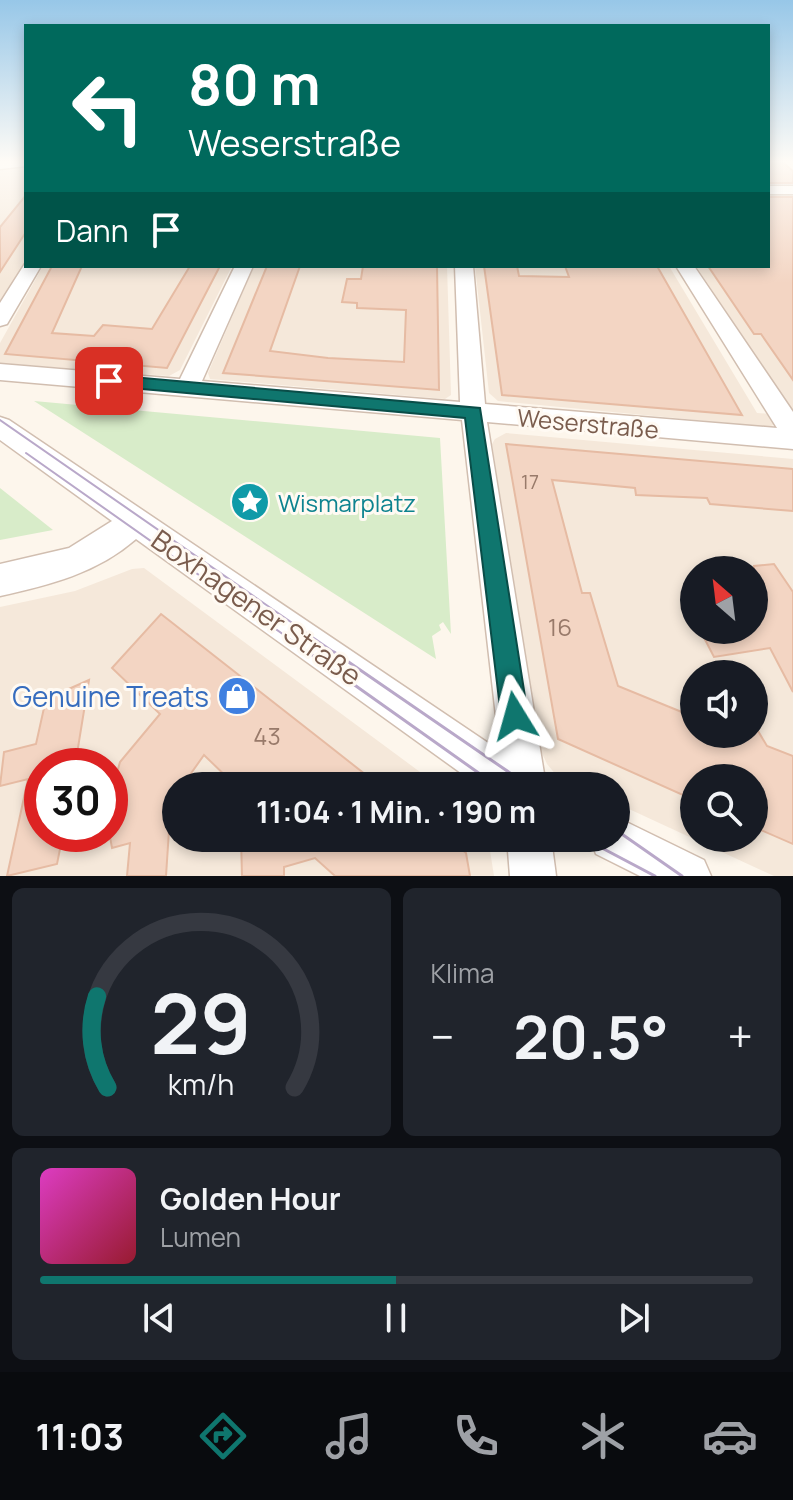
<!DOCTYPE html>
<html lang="de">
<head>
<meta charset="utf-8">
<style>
	body { margin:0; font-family:Manrope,sans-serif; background:#20242c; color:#f1f3f6; height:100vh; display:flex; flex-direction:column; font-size:30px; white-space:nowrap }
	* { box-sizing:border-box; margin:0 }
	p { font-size:26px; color:#9ea1a6 }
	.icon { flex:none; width:44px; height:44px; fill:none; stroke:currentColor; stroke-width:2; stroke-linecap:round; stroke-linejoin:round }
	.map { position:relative; height:876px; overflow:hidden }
	.details { display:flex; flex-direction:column; gap:12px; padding:12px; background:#0d0f14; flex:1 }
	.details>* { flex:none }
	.top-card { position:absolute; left:24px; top:24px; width:746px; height:244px; border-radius:0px; box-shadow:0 4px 12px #0003; background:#00695c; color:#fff; overflow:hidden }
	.needle { width:52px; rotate:332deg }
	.buttons { position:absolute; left:680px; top:556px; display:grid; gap:16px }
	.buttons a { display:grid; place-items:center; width:88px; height:88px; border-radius:50%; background:#171b24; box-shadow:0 4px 12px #0003; font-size:40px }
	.speed { position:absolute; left:24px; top:748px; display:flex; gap:16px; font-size:40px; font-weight:700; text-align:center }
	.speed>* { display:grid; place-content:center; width:104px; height:104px; border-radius:50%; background:#171b24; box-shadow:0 4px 12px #0003; line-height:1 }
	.speed .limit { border:12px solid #d22; background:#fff; color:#111 }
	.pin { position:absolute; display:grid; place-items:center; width:68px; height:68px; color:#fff; margin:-34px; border-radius:16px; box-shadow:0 4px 12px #0006 }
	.me { position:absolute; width:88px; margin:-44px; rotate:352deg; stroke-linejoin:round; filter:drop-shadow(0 0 6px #0008) }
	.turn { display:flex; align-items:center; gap:28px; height:168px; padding:0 32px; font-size:36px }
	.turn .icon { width:104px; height:104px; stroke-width:2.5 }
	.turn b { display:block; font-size:56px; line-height:68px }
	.then { display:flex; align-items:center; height:76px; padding:0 32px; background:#0003; gap:16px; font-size:30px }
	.big { font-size:60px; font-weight:700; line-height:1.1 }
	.details .widget { flex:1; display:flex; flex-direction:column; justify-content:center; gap:12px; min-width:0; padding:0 28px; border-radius:12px; background:#20242c }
	.details .dial { align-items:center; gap:0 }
	.dial svg { height:208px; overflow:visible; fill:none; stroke:#363941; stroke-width:7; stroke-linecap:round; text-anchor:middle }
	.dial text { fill:#f1f3f6; stroke:none }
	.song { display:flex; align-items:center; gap:24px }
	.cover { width:96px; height:96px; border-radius:12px; background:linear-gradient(135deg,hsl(310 70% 55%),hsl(350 70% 35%)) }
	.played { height:8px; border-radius:4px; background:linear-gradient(90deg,#0f766e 50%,#363941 50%) }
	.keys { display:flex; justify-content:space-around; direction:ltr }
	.heat { display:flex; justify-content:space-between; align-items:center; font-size:44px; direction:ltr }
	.details .tiles { flex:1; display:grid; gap:12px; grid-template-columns:1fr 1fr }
	.widget:last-child { grid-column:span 2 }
	.trip { position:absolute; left:162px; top:772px; width:468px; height:80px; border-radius:40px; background:#171b24; box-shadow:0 4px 12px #0003; font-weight:700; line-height:80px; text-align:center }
	.dock { display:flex; height:128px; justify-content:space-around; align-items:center; background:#090b0e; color:#9ea1a6 }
	.dock .icon { width:56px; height:56px }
	.dock .active { color:#0f766e }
	.dock b { font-size:36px; color:#f1f3f6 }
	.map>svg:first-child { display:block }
	.residential { fill:#f5e8da; fill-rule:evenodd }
	.green { fill:#d8ecc9 }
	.building { fill:#f3d5c3; stroke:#e6bba3; stroke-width:2 }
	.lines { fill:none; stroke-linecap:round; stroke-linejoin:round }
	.minor-casing { stroke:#d1beb0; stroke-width:3 }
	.minor { fill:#fff; fill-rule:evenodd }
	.tram-far1 { stroke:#b9a8c9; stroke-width:2 }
	.tram { stroke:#b9a8c9; stroke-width:3 }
	.route { fill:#0f766e; stroke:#0a4d48; stroke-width:2 }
	.labels { text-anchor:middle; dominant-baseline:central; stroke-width:6; stroke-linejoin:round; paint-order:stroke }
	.number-label { font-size:20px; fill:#987a6a }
	.street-label { font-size:24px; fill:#7a5c4d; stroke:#fffaf3 }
	.culture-label { font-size:24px; fill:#0d838f; stroke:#fffaf3; text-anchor:start }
	.near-number-label { font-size:24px; fill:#987a6a }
	.near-street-label { font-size:28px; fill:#7a5c4d; stroke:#fffaf3 }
	.near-shop-label { font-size:28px; fill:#366cbe; stroke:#fffaf3; text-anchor:end }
</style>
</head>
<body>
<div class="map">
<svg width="793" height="876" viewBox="0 0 793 876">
	<rect width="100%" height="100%" fill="#fdf6ec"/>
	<path class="residential" d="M26,167V260L0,303V170Z
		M768,195H793V412L696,266H768Z
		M43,266H232L180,370L169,376L0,363V343Z
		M254,266H447L451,395L445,399L210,379L208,373Z
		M475,266H669L757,413L771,414L776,424L769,427L498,401L489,393Z
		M506,433L793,459V876H774L616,803V786H579L557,776L547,764L541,751L492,444L495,439ZM694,570H754V630H694ZM694,674H754V734H694ZM694,778H754V838H694Z
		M144,568L439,786H176V838H488L494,876H0V607L75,591L132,569ZM42,766H110V834H42Z"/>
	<path class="green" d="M34,401L440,438L451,634L443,622L439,625L441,630L432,636L436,659Z
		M0,488L53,530L0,540Z"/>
	<path class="building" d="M768,160H780L793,171V183H768Z
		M26,195V232L0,272V227Z
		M768,197H793V380L761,334H754L708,266H768Z
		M52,266H82L52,333L94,336L103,325L152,329L190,266H220L167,368L5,354Z
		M267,266H300L270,351L328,358L404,362L406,310L357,308V303L342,302L347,279H361L363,266H437L439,390L223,373Z
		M484,266H517L519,276L569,277L565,266H657L742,415L502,395Z
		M506,444L793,469V511L710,504L707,498L636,495L635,488L552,480L582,593H590L618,686L694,717V734L743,735L758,731L767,746L793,756V844L754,827V778H694V800L558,739Z
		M774,564L793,592V692L770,648L714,657L700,630H754V566Z
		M161,614L328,745L380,786H236L204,755L182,786H176V794L171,800L166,876H127L130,843L112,848L110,837V774L118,769L120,762L160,714L112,668Z
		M89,680L75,766H42V834H63L57,864L7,876L28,779L0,786L4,752L36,744L46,699Z
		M241,838H447L466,853L470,876H335L315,858L284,867V876H242Z"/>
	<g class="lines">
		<defs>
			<path id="minor" d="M26,160V166L0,169V161Z
				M768,186H793V194H768Z
				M26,262V266H41L7,324L0,326V303Z
				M235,266H253L202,381L460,402L455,266H473L485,404L777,428L676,266H694L793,412V449L487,422L546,786H479L136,539C97,573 50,585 0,596V564L69,548L112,521L0,440V417L9,420L500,751L462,420L0,380V364L180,379Z
				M616,817L704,860L711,876H640L596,854L590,838H616Z
				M507,838H551L556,876H510Z"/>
		</defs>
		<use href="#minor" class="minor-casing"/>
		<use href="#minor" class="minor"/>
		<path class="tram-far1" d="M0,420L337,654
			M26,453L311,654"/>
		<path class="tram" d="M308,652L497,786
			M334,652L529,786
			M616,830L682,876
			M583,838L655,876"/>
	</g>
	<linearGradient id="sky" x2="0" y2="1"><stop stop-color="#97c7e8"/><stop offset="0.57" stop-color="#fefbf6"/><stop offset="1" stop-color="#fefbf6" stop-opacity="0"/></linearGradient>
	<rect width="793" height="283" fill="url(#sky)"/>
	<path class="route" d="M109,375L480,408L528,716L524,726L515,730L505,726L501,716L465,418L109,386L101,381Z"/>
	<defs>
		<symbol id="sight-disc" viewBox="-11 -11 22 22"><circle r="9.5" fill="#0f9aa8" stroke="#fffaf3"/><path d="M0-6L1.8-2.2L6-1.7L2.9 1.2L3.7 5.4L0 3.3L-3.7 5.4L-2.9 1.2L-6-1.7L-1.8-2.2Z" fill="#fff"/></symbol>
		<symbol id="shop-disc" viewBox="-11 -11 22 22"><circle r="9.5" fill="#3f7fe0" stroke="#fffaf3"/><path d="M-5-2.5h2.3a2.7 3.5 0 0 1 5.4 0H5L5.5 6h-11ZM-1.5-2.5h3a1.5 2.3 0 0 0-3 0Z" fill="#fff"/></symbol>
	</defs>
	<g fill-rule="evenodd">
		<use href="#sight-disc" x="228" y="480" width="44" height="44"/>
		<use href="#shop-disc" x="215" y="674" width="44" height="44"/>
	</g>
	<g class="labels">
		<g class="number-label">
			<text x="530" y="481">17</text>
		</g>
		<g class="street-label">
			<text transform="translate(588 423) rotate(5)">Weserstraße</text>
		</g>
		<g class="culture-label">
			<text x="278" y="502">Wismarplatz</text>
		</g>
		<g class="near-number-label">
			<text x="560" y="626">16</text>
			<text x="267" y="735">43</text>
		</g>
		<g class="near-street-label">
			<text transform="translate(257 607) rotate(35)">Boxhagener Straße</text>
		</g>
		<g class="near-shop-label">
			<text x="209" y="696">Genuine Treats</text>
		</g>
	</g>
</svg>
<div class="buttons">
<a><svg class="needle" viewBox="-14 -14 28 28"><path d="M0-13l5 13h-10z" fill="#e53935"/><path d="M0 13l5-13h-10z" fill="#9ea1a6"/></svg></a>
<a><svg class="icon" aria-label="sound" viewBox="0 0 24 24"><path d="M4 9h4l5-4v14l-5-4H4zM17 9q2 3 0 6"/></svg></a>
<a><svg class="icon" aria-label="search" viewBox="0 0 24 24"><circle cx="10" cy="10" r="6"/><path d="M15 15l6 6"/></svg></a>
</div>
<div class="speed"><div class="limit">30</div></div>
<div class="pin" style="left:109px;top:381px;background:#d93025"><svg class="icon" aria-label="arrive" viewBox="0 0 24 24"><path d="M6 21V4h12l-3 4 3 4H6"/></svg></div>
<svg class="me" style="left:515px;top:716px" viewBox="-20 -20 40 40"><path d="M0-17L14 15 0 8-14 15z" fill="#0f766e" stroke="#fff" stroke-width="4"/></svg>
<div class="trip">11:04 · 1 Min. · 190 m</div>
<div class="top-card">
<div class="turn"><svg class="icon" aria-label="left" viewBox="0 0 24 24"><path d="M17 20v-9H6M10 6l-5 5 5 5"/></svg><div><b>80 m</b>Weserstraße</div></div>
<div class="then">Dann<svg class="icon" aria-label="arrive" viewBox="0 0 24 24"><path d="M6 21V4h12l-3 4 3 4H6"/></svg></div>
</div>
</div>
<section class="details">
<div class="tiles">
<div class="widget dial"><svg viewBox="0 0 100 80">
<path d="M14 69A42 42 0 1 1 86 69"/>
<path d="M14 69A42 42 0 0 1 10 34" stroke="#0f766e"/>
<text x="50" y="56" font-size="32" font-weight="700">29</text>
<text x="50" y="72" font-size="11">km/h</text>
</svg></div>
<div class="widget"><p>Klima</p>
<div class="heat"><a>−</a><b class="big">20.5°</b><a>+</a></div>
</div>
<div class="widget">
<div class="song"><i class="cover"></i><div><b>Golden Hour</b><p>Lumen</p></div></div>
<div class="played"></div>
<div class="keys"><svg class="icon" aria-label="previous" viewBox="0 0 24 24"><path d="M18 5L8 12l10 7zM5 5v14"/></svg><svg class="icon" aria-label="pause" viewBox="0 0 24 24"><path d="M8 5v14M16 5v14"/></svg><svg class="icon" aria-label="next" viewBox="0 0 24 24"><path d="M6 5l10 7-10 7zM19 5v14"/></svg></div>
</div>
</div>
</section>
<nav class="dock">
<b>11:03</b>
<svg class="icon active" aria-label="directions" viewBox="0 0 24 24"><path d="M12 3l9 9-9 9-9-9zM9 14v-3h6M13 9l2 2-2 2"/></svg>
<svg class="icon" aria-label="music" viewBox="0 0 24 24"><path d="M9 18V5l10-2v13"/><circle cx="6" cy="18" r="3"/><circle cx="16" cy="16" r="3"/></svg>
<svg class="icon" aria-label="phone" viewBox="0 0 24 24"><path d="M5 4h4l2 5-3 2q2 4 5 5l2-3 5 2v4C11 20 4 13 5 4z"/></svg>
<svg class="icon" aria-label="climate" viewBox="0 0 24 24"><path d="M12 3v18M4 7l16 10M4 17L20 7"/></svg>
<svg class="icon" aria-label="car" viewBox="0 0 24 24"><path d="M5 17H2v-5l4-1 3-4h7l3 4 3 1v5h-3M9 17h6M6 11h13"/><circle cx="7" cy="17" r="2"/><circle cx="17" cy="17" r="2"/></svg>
</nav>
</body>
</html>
